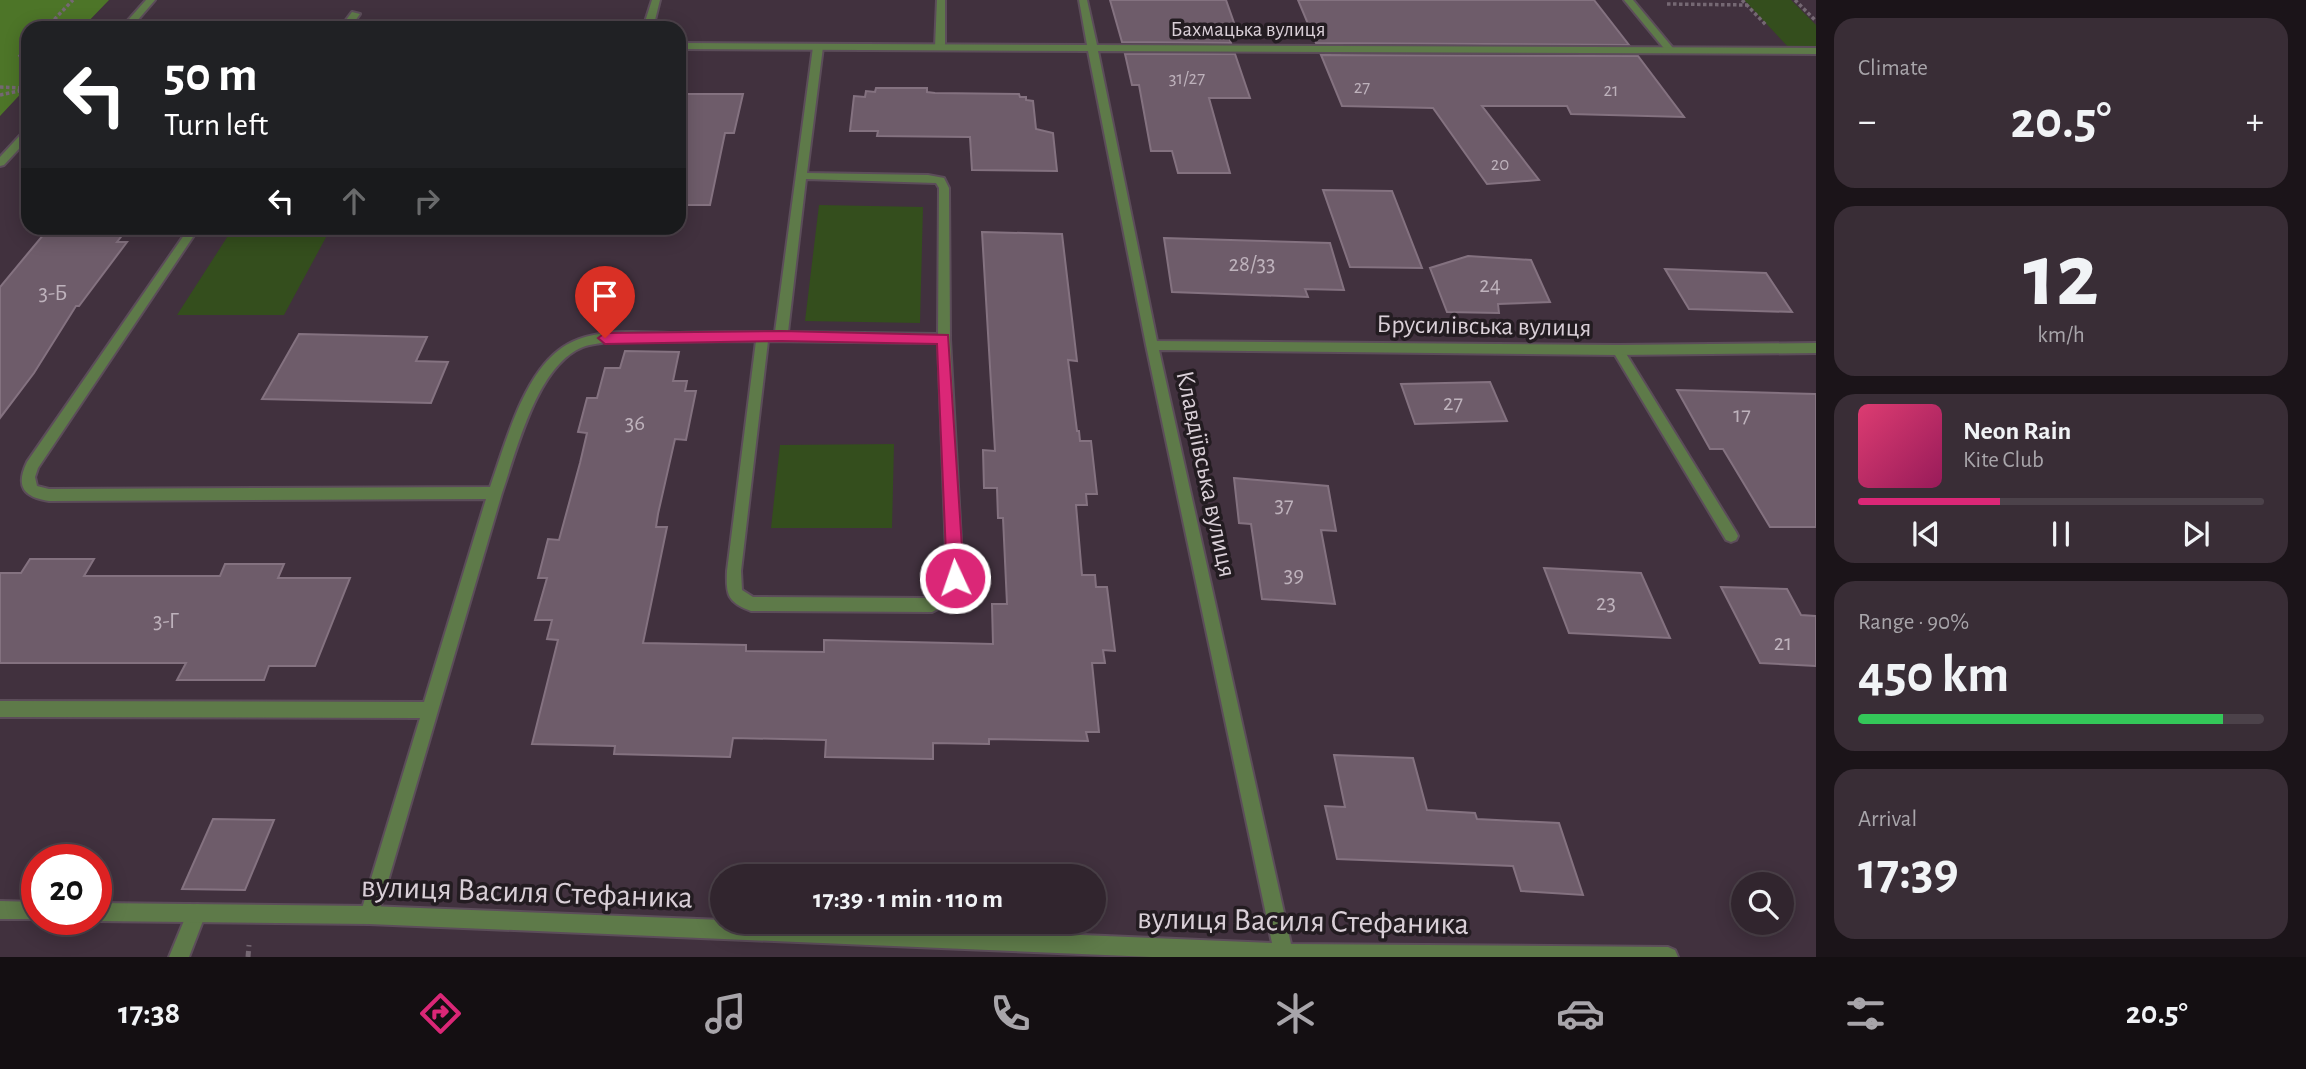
<!DOCTYPE html>
<html lang="en">
<head>
<meta charset="utf-8">
<style>
	body { margin:0; font-family:"Alegreya Sans",sans-serif; background:#392d36; color:#f1f3f6; height:100vh; display:flex; flex-direction:column; font-size:26px; white-space:nowrap }
	* { box-sizing:border-box; margin:0 }
	p { font-size:23px; color:#a8a5aa }
	.icon { flex:none; width:38px; height:38px; fill:none; stroke:currentColor; stroke-width:2; stroke-linecap:round; stroke-linejoin:round }
	.map { position:relative; flex:1; overflow:hidden }
	.panel { display:flex; flex-direction:column; gap:18px; padding:18px; background:#1b1419; width:490px }
	.panel>* { flex:none }
	.hud { position:absolute; left:21px; top:21px; width:665px; height:214px; border-radius:21px; box-shadow:0 4px 18px #0003,0 0 0 2px #4c424a; background:#202124; color:#fff; overflow:hidden }
	.tools { position:absolute; left:1731px; top:872px; display:grid; gap:14px }
	.tools a { display:grid; place-items:center; width:63px; height:63px; border-radius:50%; background:#31252e; box-shadow:0 4px 18px #0003,0 0 0 2px #4c424a; font-size:35px }
	.speed { position:absolute; left:21px; top:844px; display:flex; gap:14px; font-size:35px; font-weight:700; text-align:center }
	.speed>* { display:grid; place-content:center; width:91px; height:91px; border-radius:50%; background:#31252e; box-shadow:0 4px 18px #0003,0 0 0 2px #4c424a; line-height:1 }
	.speed .limit { border:10px solid #d22; background:#fff; color:#111 }
	.pin { position:absolute; display:grid; place-items:center; width:60px; height:60px; color:#fff; margin:-72px -30px; border-radius:50% 50% 50% 0; rotate:-45deg; box-shadow:0 0 7px #0007 }
	.pin .icon { rotate:45deg }
	.me { position:absolute; width:77px; margin:-38px; rotate:357deg; stroke-linejoin:round; filter:drop-shadow(0 0 5px #0008) }
	.turn { display:flex; align-items:center; gap:24px; height:147px; padding:0 28px; font-size:32px }
	.turn .icon { width:91px; height:91px; stroke-width:2.5 }
	.turn b { display:block; font-size:49px; line-height:60px }
	.lanes { display:flex; align-items:center; height:66px; padding:0 28px; background:#0003; justify-content:center; gap:35px; direction:ltr }
	.lanes .off { opacity:.35 }
	.big { font-size:52px; font-weight:600; line-height:1.1 }
	.panel .widget { flex:1; display:flex; flex-direction:column; justify-content:center; gap:10px; min-width:0; padding:0 24px; border-radius:21px; background:#392d36 }
	.panel .dial { align-items:center; gap:0 }
	.dial b { font-size:91px; line-height:1 }
	.song { display:flex; align-items:center; gap:21px }
	.cover { width:84px; height:84px; border-radius:10px; background:linear-gradient(135deg,hsl(340 70% 55%),hsl(330 70% 35%)) }
	.played { height:7px; border-radius:4px; background:linear-gradient(90deg,#db2777 35%,#4c424a 35%) }
	.keys { display:flex; justify-content:space-around; direction:ltr }
	.heat { display:flex; justify-content:space-between; align-items:center; font-size:38px; direction:ltr }
	.charge { height:10px; border-radius:5px; background:linear-gradient(90deg,#34c759 90%,#4c424a 0) }
	.trip { position:absolute; left:710px; top:864px; width:396px; height:70px; border-radius:35px; background:#31252e; box-shadow:0 4px 18px #0003,0 0 0 2px #4c424a; font-weight:600; line-height:70px; text-align:center }
	.dock { display:flex; height:112px; justify-content:space-around; align-items:center; background:#140f12; color:#a8a5aa }
	.dock .icon { width:49px; height:49px }
	.dock .on { color:#db2777 }
	.dock b { font-size:32px; color:#f1f3f6 }
	main { display:flex; flex:1; min-height:0 }
	.map>svg:first-child { display:block }
	.green { fill:#344e1d }
	.forest { fill:#4d7528 }
	.building { fill:#6e5c6a; stroke:#847280; stroke-width:2 }
	.lines { fill:none; stroke-linecap:round; stroke-linejoin:round }
	.service-casing { stroke:#5c4d5a; stroke-width:4 }
	.minor-casing { stroke:#5c4d5a; stroke-width:4 }
	.path-far1 { stroke:#756873; stroke-width:3.5; stroke-dasharray:3.5 2.5; stroke-linecap:butt }
	.path { stroke:#756873; stroke-width:5; stroke-dasharray:6 4.5; stroke-linecap:butt }
	.service { fill:#5e7a49; fill-rule:evenodd }
	.minor { fill:#5e7a49; fill-rule:evenodd }
	.route { fill:#db2777; stroke:#8e194d; stroke-width:2 }
	.labels { text-anchor:middle; dominant-baseline:central; stroke-width:7; stroke-linejoin:round; paint-order:stroke }
	.far-number-label { font-size:19px; fill:#beb2bc }
	.far-street-label { font-size:21px; fill:#d9cfd7; stroke:#231c21 }
	.number-label { font-size:23px; fill:#beb2bc }
	.street-label { font-size:26px; fill:#d9cfd7; stroke:#231c21 }
	.near-street-label { font-size:32px; fill:#d9cfd7; stroke:#231c21 }
</style>
</head>
<body>
<main>
<div class="map">
<svg width="1816" height="957" viewBox="0 0 1816 957">
	<rect width="100%" height="100%" fill="#41313e"/>
	<path class="green" d="M1744,0H1791L1816,25V50H1791Z
		M819,205L923,207L920,323L805,321Z
		M233,228H331L284,315H177Z
		M894,444L892,528H771L780,445Z"/>
	<path class="forest" d="M0,0H109L82,28H28V86L0,116Z"/>
	<path class="building" d="M1110,0H1226L1239,37H1229L1231,43L1122,42Z
		M1298,0H1594L1629,45L1316,43Z
		M1125,54H1235L1250,98H1209L1230,173H1178L1172,151H1151L1139,85H1132Z
		M1321,55L1638,56L1684,117L1571,114L1567,106H1482L1539,180L1487,184L1433,108L1342,106Z
		M876,88H927V92L935,93L1019,94L1020,97H1026V100L1033,101L1036,129L1053,133L1057,171L972,170L970,137L877,136L878,131H850L854,96L865,97L866,91L875,92Z
		M679,94H743L734,133H725L710,205H679Z
		M1323,190L1392,191L1422,268L1350,267Z
		M49,228H128L117,242H127L79,306H76L34,373L0,418V287Z
		M982,232L1062,234L1077,361L1068,360L1077,431H1079L1080,441H1091L1097,494H1086L1087,505H1076L1082,575H1095L1096,587H1107L1115,651L1103,650L1105,663H1092L1099,732H1086L1088,741L989,739V744L933,743V759L825,757L826,740L733,738L730,757L614,754L615,746L532,744L558,640L547,639L552,620H535L547,578H538L548,539L559,540L580,463L587,433L578,432L587,398H597L605,368H620L625,351L679,352L673,381H687L685,391H696L686,440L675,439L658,514L656,527H667L643,643L746,645V651L824,652V640L993,644L992,604H1007L1003,518H998L997,488H984L983,450L995,451Z
		M1164,238L1330,243L1344,290L1305,289L1308,297L1172,292Z
		M1468,256L1531,260L1550,302L1498,304L1499,313L1447,312L1430,268Z
		M1665,269L1766,273L1792,312L1689,309Z
		M299,334L427,337L416,361L448,362L431,403L262,399Z
		M1490,382L1507,421L1415,424L1401,384Z
		M1677,390L1816,394V527H1770L1723,449H1710Z
		M1234,478L1328,486L1336,531L1321,530L1335,604L1262,599L1251,524L1239,523Z
		M30,559H94L84,576H220L225,564H284L278,578H350L315,666H269L264,680H177L186,663H0V573H21Z
		M1544,568L1641,573L1670,638L1569,633Z
		M1721,587L1787,589L1801,615L1816,616V666L1760,663Z
		M1334,755L1413,758L1427,810L1475,813L1477,819L1559,823L1583,895L1521,891L1513,866L1337,859L1325,806L1345,807Z
		M213,819L274,820L245,890L182,889Z"/>
	<g class="lines">
		<defs>
			<path id="service" d="M652,0H660L653,28H643Z
				M937,0H945V47L940,50L935,47Z
				M1624,0H1633L1673,48V52H1667Z
				M352,12L360,14L350,28H340Z
				M818,44L823,47L807,173L928,175L944,178L949,188L950,339L963,578L953,601L932,612L751,611C727,602 726,594 727,571L756,341L605,342C598,344 590,344 583,347C537,365 517,450 502,493L376,922L369,924L362,922L360,915L420,718L0,717V701L424,702L486,499L49,501C24,497 15,487 27,462L189,228H199L38,468L35,477L37,486L49,489L490,487C505,445 522,378 559,350C591,325 641,333 679,333C711,332 743,332 775,332L813,47ZM806,179L936,183L939,188L938,334L788,332ZM768,341L938,343L947,578L942,592L930,598L753,597L742,590L741,571Z
				M1618,345L1622,347L1736,532L1738,536L1736,540L1731,542L1726,540L1612,350Z
				M197,904L204,906L206,913L189,957H169L190,906Z"/>
			<path id="minor" d="M146,0H155L131,28H121Z
				M1079,0H1087L1097,45L1816,48V54L1098,51L1157,341L1618,345L1816,343V353L1618,355L1159,350L1291,944L1668,947L1675,950L1678,957H1152L369,924L96,921L90,919H96V903L369,906L723,920V922H769L1272,943L1146,345L1088,51L679,49V43L1087,45Z
				M28,130V139L4,165L0,166V157L24,131Z
				M0,901L37,902V919H41H0Z"/>
		</defs>
		<use href="#service" class="service-casing"/>
		<use href="#minor" class="minor-casing"/>
		<path class="path-far1" d="M1742,0L1766,25
			M1795,0L1816,21
			M1667,4L1747,5
			M46,28L73,0
			M19,57L28,47
			M0,87L24,88
			M0,95L28,89"/>
		<path class="path" d="M248,957L249,945"/>
		<use href="#service" class="service"/>
		<use href="#minor" class="minor"/>
	</g>
	<path class="route" d="M781,331L948,335L964,578L961,583L955,585L949,583L947,578L937,344L781,341L605,344L598,338L605,333Z"/>
	<g class="labels">
		<g class="far-number-label">
			<text x="1187" y="78">31/27</text>
			<text x="1362" y="87">27</text>
			<text x="1611" y="90">21</text>
			<text x="1500" y="164">20</text>
		</g>
		<g class="far-street-label">
			<text x="1248" y="29">Бахмацька вулиця</text>
		</g>
		<g class="number-label">
			<text x="1252" y="264">28/33</text>
			<text x="1490" y="285">24</text>
			<text x="53" y="293">3-Б</text>
			<text x="1453" y="403">27</text>
			<text x="1742" y="415">17</text>
			<text x="635" y="423">36</text>
			<text x="1284" y="505">37</text>
			<text x="1294" y="575">39</text>
			<text x="1606" y="603">23</text>
			<text x="166" y="621">3-Г</text>
			<text x="1783" y="643">21</text>
		</g>
		<g class="street-label">
			<text transform="translate(1484 326) rotate(1)">Брусилівська вулиця</text>
			<text transform="translate(1206 474) rotate(78)">Клавдіївська вулиця</text>
		</g>
		<g class="near-street-label">
			<text transform="translate(527 892) rotate(2)">вулиця Василя Стефаника</text>
			<text transform="translate(1303 921) rotate(1)">вулиця Василя Стефаника</text>
		</g>
	</g>
</svg>
<div class="tools">
<a><svg class="icon" aria-label="search" viewBox="0 0 24 24"><circle cx="10" cy="10" r="6"/><path d="M15 15l6 6"/></svg></a>
</div>
<div class="speed"><div class="limit">20</div></div>
<div class="pin" style="left:605px;top:338px;background:#d93025"><svg class="icon" aria-label="arrive" viewBox="0 0 24 24"><path d="M6 21V4h12l-3 4 3 4H6"/></svg></div>
<svg class="me" style="left:955px;top:578px" viewBox="-20 -20 40 40"><circle r="17" fill="#db2777" stroke="#fff" stroke-width="3"/><path d="M0-11L8 9 0 5-8 9z" fill="#fff"/></svg>
<div class="trip">17:39 · 1 min · 110 m</div>
<div class="hud">
<div class="turn"><svg class="icon" aria-label="left" viewBox="0 0 24 24"><path d="M17 20v-9H6M10 6l-5 5 5 5"/></svg><div><b>50 m</b>Turn left</div></div>
<div class="lanes"><svg class="icon" aria-label="left" viewBox="0 0 24 24"><path d="M17 20v-9H6M10 6l-5 5 5 5"/></svg><svg class="icon off" aria-label="ahead" viewBox="0 0 24 24"><path d="M12 20V5M6 11l6-6 6 6"/></svg><svg class="icon off" aria-label="right" viewBox="0 0 24 24"><path d="M7 20v-9h11M14 6l5 5-5 5"/></svg></div>
</div>
</div>
<section class="panel">
<div class="widget"><p>Climate</p>
<div class="heat"><a>−</a><b class="big">20.5°</b><a>+</a></div>
</div>
<div class="widget dial"><b>12</b><p>km/h</p></div>
<div class="widget">
<div class="song"><i class="cover"></i><div><b>Neon Rain</b><p>Kite Club</p></div></div>
<div class="played"></div>
<div class="keys"><svg class="icon" aria-label="previous" viewBox="0 0 24 24"><path d="M18 5L8 12l10 7zM5 5v14"/></svg><svg class="icon" aria-label="pause" viewBox="0 0 24 24"><path d="M8 5v14M16 5v14"/></svg><svg class="icon" aria-label="next" viewBox="0 0 24 24"><path d="M6 5l10 7-10 7zM19 5v14"/></svg></div>
</div>
<div class="widget"><p>Range · 90%</p><b class="big">450 km</b><div class="charge"></div></div>
<div class="widget"><p>Arrival</p><b class="big">17:39</b></div>
</section>
</main>
<nav class="dock">
<b>17:38</b>
<svg class="icon on" aria-label="directions" viewBox="0 0 24 24"><path d="M12 3l9 9-9 9-9-9zM9 14v-3h6M13 9l2 2-2 2"/></svg>
<svg class="icon" aria-label="music" viewBox="0 0 24 24"><path d="M9 18V5l10-2v13"/><circle cx="6" cy="18" r="3"/><circle cx="16" cy="16" r="3"/></svg>
<svg class="icon" aria-label="phone" viewBox="0 0 24 24"><path d="M5 4h4l2 5-3 2q2 4 5 5l2-3 5 2v4C11 20 4 13 5 4z"/></svg>
<svg class="icon" aria-label="climate" viewBox="0 0 24 24"><path d="M12 3v18M4 7l16 10M4 17L20 7"/></svg>
<svg class="icon" aria-label="car" viewBox="0 0 24 24"><path d="M5 17H2v-5l4-1 3-4h7l3 4 3 1v5h-3M9 17h6M6 11h13"/><circle cx="7" cy="17" r="2"/><circle cx="17" cy="17" r="2"/></svg>
<svg class="icon" aria-label="filters" viewBox="0 0 24 24"><path d="M4 7h16M4 17h16"/><circle cx="9" cy="7" r="2"/><circle cx="15" cy="17" r="2"/></svg>
<b>20.5°</b>
</nav>
</body>
</html>
